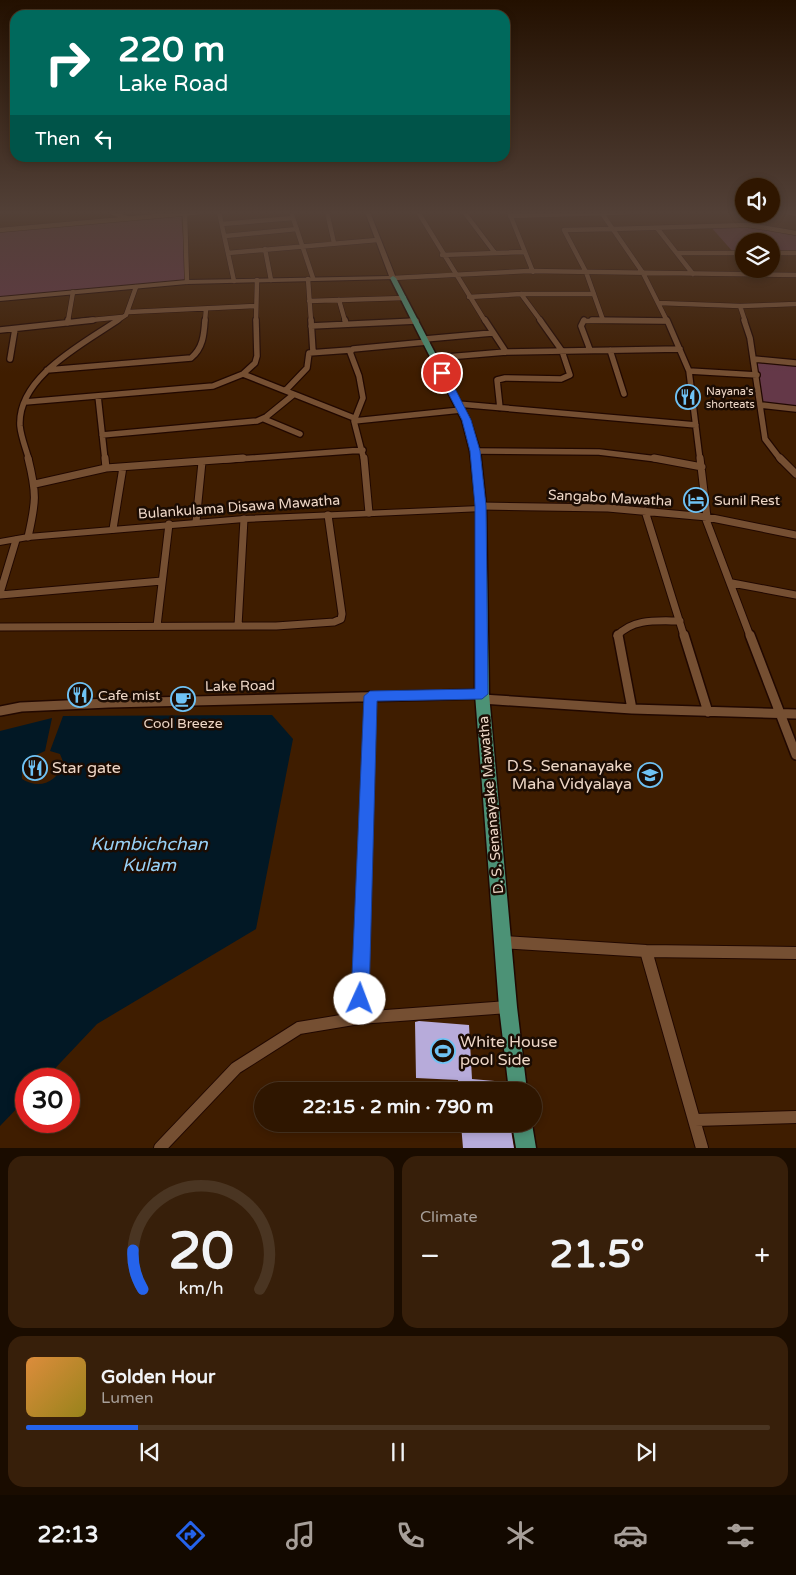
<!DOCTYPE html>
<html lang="en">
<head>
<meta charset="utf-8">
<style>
	body { margin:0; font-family:"Varela Round",sans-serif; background:#371f0a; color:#f1f3f6; height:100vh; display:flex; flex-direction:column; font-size:19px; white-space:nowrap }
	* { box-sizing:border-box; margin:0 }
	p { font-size:16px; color:#a79f99 }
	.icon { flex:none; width:28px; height:28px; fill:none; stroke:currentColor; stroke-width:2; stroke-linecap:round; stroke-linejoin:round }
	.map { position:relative; height:1148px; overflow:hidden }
	.details { display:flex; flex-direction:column; gap:8px; padding:8px; background:#1a0c00; flex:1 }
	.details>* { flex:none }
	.banner { position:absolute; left:10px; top:10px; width:500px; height:152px; border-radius:15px; box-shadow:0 2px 8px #0003,0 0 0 1px #4a3522; background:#00695c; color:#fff; overflow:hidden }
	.fabs { position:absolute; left:735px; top:178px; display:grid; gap:10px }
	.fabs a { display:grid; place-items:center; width:45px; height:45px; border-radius:50%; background:#2f1600; box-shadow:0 2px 8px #0003,0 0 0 1px #4a3522; font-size:25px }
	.speed { position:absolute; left:15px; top:1068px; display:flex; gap:10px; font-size:25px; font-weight:700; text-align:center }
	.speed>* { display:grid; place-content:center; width:65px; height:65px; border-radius:50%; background:#2f1600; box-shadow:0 2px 8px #0003,0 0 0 1px #4a3522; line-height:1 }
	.speed .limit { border:8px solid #d22; background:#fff; color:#111 }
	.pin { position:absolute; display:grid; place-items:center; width:42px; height:42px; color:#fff; margin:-21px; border:2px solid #fff; border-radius:50%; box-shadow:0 1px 5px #0007 }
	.me { position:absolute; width:55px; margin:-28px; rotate:2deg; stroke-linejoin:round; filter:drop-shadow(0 0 4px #0008) }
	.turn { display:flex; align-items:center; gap:18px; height:105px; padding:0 25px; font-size:22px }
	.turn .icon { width:65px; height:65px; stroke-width:2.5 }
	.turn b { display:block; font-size:35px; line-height:42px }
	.then { display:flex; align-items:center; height:48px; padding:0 25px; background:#0003; gap:10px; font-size:19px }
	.big { font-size:38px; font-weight:800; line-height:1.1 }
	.details .tile { flex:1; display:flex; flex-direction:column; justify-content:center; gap:8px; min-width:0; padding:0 18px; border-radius:15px; background:#371f0a }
	.details .dial { align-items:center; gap:0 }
	.dial svg { height:130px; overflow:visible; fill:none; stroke:#4a3522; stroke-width:7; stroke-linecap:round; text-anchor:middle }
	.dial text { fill:#f1f3f6; stroke:none }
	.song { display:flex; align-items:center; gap:15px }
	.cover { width:60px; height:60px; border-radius:8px; background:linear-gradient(135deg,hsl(30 70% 55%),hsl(50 70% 35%)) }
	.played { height:5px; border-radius:2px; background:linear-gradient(90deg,#2563eb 15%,#4a3522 15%) }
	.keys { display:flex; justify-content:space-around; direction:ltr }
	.heat { display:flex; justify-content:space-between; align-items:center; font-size:28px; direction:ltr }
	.details .tiles { flex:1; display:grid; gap:8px; grid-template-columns:1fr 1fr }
	.tile:last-child { grid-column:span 2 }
	.trip { position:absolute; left:254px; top:1082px; width:288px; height:50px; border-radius:25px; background:#2f1600; box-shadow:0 2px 8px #0003,0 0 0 1px #4a3522; font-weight:800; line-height:50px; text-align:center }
	.tabs { display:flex; height:80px; justify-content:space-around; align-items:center; background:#130900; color:#a79f99 }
	.tabs .icon { width:35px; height:35px }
	.tabs .current { color:#2563eb }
	.tabs b { font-size:22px; color:#f1f3f6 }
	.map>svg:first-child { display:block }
	.green { fill:#643848 }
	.water { fill:#021825 }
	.building { fill:#b7abda }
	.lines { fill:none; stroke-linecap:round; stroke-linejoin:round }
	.minor-far4-casing { stroke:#210800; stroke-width:5.5 }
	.minor-far3-casing { stroke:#210800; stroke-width:8 }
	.minor-far2-casing { stroke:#210800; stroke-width:9 }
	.minor-far1-casing { stroke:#210800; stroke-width:12 }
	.minor-casing { stroke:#210800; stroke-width:14 }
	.secondary-casing { stroke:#210800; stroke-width:2 }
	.primary-casing { stroke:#210800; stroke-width:3 }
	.minor-far4 { stroke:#754f32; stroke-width:4.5 }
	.minor-far3 { stroke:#754f32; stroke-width:5.5 }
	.minor-far2 { stroke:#754f32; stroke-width:7 }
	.minor-far1 { stroke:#754f32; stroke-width:9 }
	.minor { stroke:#754f32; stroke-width:12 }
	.secondary { fill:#754f32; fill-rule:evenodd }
	.primary { fill:#4c9276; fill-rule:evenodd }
	.route { fill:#2563eb; stroke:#184099 }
	.labels { text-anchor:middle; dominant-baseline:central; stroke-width:5; stroke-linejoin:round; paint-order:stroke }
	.far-poi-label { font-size:11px; fill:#eed7c7; stroke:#1b0c03; text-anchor:start }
	.street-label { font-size:14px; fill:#eed7c7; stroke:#1b0c03 }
	.poi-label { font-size:14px; fill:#eed7c7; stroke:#1b0c03; text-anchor:start }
	.near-poi-label { font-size:16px; fill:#eed7c7; stroke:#1b0c03; text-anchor:start }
	.near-water-label { font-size:18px; font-style:italic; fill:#98d1f6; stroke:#1b0c03 }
</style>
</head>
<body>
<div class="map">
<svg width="796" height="1148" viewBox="0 0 796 1148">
	<rect width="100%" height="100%" fill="#3f1d00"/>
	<path class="green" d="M181,214L187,282L0,298V230Z
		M748,225L796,233V253H771V241H744V253H734L710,226Z
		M754,359L796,363V409L761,405Z"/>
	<path class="water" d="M272,715L293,739L256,929L97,1024L45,1079H26V1099L0,1126V731L52,718L45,751L34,756L22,767V779C40,790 56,782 64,764L60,754L50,751L63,716Z"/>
	<path class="building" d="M419,1021L469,1025L472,1079L506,1082L507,1091H459L458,1080L416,1078L415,1022Z
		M461,1124H510L514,1148H463Z"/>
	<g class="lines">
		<defs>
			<path id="minor-far4" d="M110,212L127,218
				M219,212L234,281
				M291,212L313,278
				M327,212L334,243
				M418,212L485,321
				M464,212L495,253
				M509,212L533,272
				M601,212L643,273L667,321
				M788,212L796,214
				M185,214L187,282
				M510,216L638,212
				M222,224L293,218
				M657,228L693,274
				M612,229L748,225L796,233
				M0,230L202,212
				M225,236L297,229
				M265,249L271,280
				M228,253L377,240
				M677,253H744
				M771,253H796
				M442,255L524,252
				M393,278L529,271L796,275
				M308,279L311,321
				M521,294L541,321
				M469,297L521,294H594
				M339,300L345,321
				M309,301L404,298
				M659,303L740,306L796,304
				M740,306L745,321
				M129,312L255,306
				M603,320L586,272L564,230L613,229
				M68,321L73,292
				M81,321L122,317
				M117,321L126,315L136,287
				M205,321L206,309
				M256,321L257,280
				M409,321H416
				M583,321H667"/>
			<path id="minor-far3" d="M311,320L313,352
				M345,320L346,324
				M485,320L506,352
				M584,320L581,326L590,350
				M592,320L667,321
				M667,320L689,371L700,460
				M744,320L750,338L765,439L781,460
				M68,323V320
				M311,326L416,321
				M0,330L93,320
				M425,339L492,333
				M610,350L624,394
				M435,358L506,352L680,349
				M10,359L15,329
				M754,359L796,363
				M47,370L191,358C203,348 204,335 205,320
				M689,371L757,375
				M243,374L354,418
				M286,390L307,368L309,353L350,350
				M98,396L105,460
				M25,402L213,386L243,374L255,363L257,356L256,320
				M458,404L696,425
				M761,405L796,409
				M500,408L497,380L505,378L561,379L570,375L562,351L540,320
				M264,419L300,434
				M354,421L461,410
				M102,435L257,421L266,417L293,395
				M475,451L599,452L665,460
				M29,460C26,449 21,437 20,426C17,377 83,344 118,320
				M225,460L363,450
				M364,460L354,421L363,398L359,376L350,352L353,349L427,342"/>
			<path id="minor-far2" d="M105,458L106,468
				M364,458L369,513
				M654,458L702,467
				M700,458L707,517
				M780,458L796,474
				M35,484L106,468L243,458
				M481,506L608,508L707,517L796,535
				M645,511L684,636
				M705,517L750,636
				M196,522L202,462
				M113,529L123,467
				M28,537C36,502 37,494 28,458
				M732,583L796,595
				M0,593L16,540
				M0,595L162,581
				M157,626L169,524
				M238,626L244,519
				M0,627L276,626L334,622L341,619L342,614L328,515
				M617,636C633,618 658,621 680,621"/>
			<path id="minor-far1" d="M618,635L632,709
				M684,635L708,712
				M750,635L796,755
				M482,699L632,709L796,714
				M0,711L21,707L109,703L482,694
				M365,861L371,696"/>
			<path id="minor" d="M502,942L646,951L796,953
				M646,951L702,1148
				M359,1018L365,860
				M695,1120L796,1117
				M160,1148L236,1068L299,1028L359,1018L508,1007"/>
			<path id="secondary" d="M365,212H370L396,278L395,279L187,284L0,301V297L187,280L389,276Z
				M480,506L485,509L483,511L244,522L28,540L0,545V539L28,534L244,516Z"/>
			<path id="primary" d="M393,276L396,278L470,420L480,451L486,506L489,694L517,1007L527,1091H509L499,1007L475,694L476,506L470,451L462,420L390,278Z
				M512,1124H532L536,1148H516Z"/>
		</defs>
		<use href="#minor-far4" class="minor-far4-casing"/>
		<use href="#minor-far3" class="minor-far3-casing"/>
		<use href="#minor-far2" class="minor-far2-casing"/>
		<use href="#minor-far1" class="minor-far1-casing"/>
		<use href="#minor" class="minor-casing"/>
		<use href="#secondary" class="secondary-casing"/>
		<use href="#primary" class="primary-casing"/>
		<use href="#minor-far4" class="minor-far4"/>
		<use href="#minor-far3" class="minor-far3"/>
		<use href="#minor-far2" class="minor-far2"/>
		<use href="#minor-far1" class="minor-far1"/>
		<use href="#minor" class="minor"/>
		<use href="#secondary" class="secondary"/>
		<use href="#primary" class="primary"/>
	</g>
	<linearGradient id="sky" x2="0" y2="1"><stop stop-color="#231000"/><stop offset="0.57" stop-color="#524037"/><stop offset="1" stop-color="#524037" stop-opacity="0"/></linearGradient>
	<rect width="796" height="373" fill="url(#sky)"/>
	<path class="route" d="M442,370L447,373L471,420L480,451L486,506L488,694L482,699L377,701L369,999L366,1005L360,1008L353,1005L351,999L364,696L370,691L475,689V506L470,451L462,420L438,373Z"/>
	<defs>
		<symbol id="restaurant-ring" viewBox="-11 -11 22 22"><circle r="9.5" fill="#1b0c03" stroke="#6fc2f4" stroke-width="1.5"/><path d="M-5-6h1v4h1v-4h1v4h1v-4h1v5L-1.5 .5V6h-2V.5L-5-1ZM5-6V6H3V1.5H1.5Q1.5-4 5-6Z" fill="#6fc2f4"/></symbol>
		<symbol id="hotel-ring" viewBox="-11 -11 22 22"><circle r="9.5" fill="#1b0c03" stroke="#6fc2f4" stroke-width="1.5"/><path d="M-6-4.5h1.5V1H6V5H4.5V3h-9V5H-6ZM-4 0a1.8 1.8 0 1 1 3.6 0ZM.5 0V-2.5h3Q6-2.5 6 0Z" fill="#6fc2f4"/></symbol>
		<symbol id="cafe-ring" viewBox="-11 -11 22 22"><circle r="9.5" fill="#1b0c03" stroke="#6fc2f4" stroke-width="1.5"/><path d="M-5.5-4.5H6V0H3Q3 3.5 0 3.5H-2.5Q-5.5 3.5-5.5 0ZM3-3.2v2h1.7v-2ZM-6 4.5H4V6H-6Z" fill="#6fc2f4"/></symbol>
		<symbol id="school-ring" viewBox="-11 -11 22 22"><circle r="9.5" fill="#1b0c03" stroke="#6fc2f4" stroke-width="1.5"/><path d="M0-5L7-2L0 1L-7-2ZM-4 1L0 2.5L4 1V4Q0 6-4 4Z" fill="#6fc2f4"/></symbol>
		<symbol id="stadium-ring" viewBox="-11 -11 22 22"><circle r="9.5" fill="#1b0c03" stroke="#6fc2f4" stroke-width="1.5"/><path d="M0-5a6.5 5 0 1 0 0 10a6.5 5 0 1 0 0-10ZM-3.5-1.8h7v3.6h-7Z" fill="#6fc2f4"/></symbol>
	</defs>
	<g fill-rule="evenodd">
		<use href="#restaurant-ring" x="674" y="383" width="28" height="28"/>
		<use href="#hotel-ring" x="682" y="486" width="28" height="28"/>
		<use href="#restaurant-ring" x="66" y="681" width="28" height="28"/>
		<use href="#cafe-ring" x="169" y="685" width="28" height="28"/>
		<use href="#restaurant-ring" x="21" y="754" width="28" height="28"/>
		<use href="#school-ring" x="636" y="761" width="28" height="28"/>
		<use href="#stadium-ring" x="429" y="1037" width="28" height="28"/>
	</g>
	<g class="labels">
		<g class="far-poi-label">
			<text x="706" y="391">Nayana's<tspan x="706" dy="13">shorteats</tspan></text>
		</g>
		<g class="street-label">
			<text transform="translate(610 498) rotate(3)">Sangabo Mawatha</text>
			<text transform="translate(239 507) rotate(-4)">Bulankulama Disawa Mawatha</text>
			<text transform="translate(240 686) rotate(-1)">Lake Road</text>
			<text transform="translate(491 805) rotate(-95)">D. S. Senanayake Mawatha</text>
		</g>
		<g class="poi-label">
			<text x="714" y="500">Sunil Rest</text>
			<text x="98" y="695">Cafe mist</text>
			<text x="183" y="723" text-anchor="middle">Cool Breeze</text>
		</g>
		<g class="near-poi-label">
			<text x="632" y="766" text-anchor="end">D.S. Senanayake<tspan x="632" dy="18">Maha Vidyalaya</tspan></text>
			<text x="52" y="768">Star gate</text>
			<text x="460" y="1042">White House<tspan x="460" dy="18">pool Side</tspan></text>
		</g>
		<g class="near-water-label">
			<text x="149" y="844">Kumbichchan<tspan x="149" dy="21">Kulam</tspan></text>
		</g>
	</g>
</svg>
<div class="fabs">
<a><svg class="icon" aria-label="sound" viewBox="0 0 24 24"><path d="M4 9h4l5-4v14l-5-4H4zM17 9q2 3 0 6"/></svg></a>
<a><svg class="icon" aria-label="layers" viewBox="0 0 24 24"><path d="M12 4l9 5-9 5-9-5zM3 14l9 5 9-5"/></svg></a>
</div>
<div class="speed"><div class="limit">30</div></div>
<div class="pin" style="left:442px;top:373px;background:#d93025"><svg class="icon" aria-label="arrive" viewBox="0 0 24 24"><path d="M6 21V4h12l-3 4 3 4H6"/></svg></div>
<svg class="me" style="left:360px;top:999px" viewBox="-20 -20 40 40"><circle r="19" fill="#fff"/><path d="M0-13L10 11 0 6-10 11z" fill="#2563eb"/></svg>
<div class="trip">22:15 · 2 min · 790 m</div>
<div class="banner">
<div class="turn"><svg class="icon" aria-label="right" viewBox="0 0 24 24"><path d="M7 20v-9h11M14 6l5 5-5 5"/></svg><div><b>220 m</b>Lake Road</div></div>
<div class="then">Then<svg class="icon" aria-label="left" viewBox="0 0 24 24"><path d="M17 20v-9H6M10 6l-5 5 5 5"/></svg></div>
</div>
</div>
<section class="details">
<div class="tiles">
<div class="tile dial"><svg viewBox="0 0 100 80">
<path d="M14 69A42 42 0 1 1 86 69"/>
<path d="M14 69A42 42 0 0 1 8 45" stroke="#2563eb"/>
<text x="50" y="56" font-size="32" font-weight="700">20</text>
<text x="50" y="72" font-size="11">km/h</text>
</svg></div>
<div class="tile"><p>Climate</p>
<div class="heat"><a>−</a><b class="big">21.5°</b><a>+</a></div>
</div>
<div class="tile">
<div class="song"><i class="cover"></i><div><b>Golden Hour</b><p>Lumen</p></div></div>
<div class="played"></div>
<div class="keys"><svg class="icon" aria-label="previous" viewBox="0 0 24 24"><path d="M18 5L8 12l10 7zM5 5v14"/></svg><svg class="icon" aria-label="pause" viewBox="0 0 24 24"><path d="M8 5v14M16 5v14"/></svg><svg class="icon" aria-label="next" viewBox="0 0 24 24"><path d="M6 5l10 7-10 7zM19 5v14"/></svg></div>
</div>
</div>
</section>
<nav class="tabs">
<b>22:13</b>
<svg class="icon current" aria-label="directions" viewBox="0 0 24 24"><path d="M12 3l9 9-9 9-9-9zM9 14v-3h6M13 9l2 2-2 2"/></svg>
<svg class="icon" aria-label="music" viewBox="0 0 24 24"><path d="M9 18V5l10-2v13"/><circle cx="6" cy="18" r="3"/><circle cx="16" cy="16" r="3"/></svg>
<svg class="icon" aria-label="phone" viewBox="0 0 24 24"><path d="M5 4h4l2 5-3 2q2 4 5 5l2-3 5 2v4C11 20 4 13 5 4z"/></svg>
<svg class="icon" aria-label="climate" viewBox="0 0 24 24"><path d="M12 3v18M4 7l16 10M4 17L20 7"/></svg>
<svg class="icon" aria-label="car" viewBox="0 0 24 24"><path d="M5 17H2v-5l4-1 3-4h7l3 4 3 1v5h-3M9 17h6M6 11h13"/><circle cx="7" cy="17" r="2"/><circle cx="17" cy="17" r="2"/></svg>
<svg class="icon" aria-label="filters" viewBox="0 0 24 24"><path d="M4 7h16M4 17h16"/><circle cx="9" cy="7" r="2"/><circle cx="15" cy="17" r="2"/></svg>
</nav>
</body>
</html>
